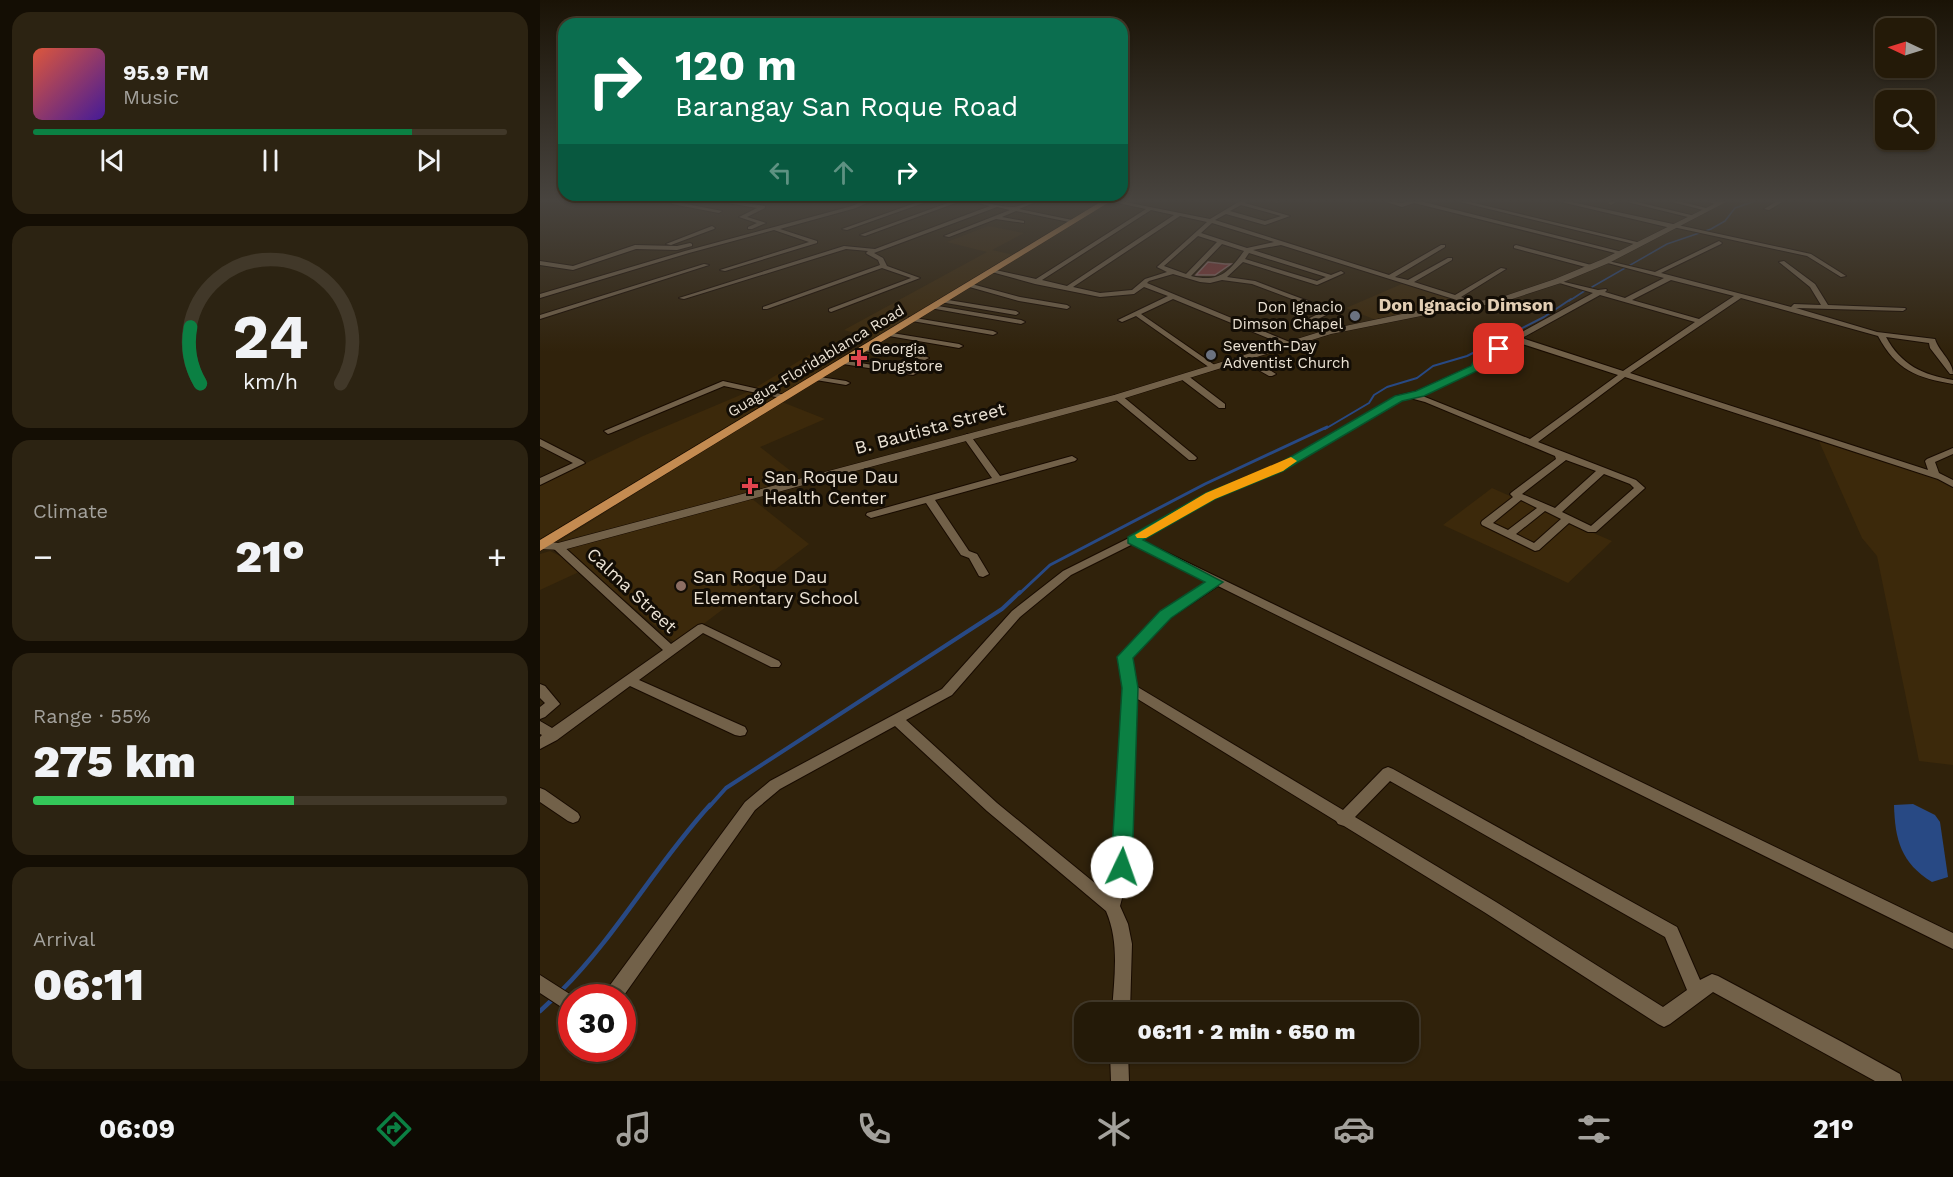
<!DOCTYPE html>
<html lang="en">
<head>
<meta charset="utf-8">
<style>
	body { margin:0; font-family:"Work Sans",sans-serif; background:#2c2312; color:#f1f3f6; height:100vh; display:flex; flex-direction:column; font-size:22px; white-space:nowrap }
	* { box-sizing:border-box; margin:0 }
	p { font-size:20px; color:#a3a19c }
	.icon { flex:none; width:33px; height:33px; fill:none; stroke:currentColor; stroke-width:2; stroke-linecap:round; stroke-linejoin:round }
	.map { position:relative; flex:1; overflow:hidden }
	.drawer { display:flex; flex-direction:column; gap:12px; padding:12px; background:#140e04; width:540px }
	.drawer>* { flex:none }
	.banner { position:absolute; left:18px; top:18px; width:570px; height:183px; border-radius:18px; box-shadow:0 2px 4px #0004,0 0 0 2px #413829; background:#0b6e4f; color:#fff; overflow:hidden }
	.needle { width:39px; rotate:274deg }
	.buttons { position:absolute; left:1335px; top:18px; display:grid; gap:12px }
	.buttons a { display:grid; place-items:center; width:60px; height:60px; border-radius:12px; background:#241a08; box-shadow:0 2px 4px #0004,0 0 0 2px #413829; font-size:30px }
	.speed { position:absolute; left:18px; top:984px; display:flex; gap:12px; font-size:30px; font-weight:700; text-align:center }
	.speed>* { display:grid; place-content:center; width:78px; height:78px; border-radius:50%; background:#241a08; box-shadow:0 2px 4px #0004,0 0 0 2px #413829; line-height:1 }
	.speed .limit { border:9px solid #d22; background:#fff; color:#111 }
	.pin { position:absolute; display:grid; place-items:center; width:51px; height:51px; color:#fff; margin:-26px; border-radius:12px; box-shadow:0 3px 9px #0006 }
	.me { position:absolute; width:66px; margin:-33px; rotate:3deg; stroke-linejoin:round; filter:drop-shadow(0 0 4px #0008) }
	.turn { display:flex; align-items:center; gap:21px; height:126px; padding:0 18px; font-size:27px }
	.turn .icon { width:78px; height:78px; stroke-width:2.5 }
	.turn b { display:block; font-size:42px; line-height:51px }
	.lanes { display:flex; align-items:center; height:57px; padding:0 18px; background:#0003; justify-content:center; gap:30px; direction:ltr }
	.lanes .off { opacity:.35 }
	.big { font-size:45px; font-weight:800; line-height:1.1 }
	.drawer .widget { flex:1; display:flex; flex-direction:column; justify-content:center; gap:9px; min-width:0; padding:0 21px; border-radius:18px; background:#2c2312 }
	.drawer .dial { align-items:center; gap:0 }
	.dial svg { height:156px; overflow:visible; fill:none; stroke:#413829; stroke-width:7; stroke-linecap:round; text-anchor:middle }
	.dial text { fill:#f1f3f6; stroke:none }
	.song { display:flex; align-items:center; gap:18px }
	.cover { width:72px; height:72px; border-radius:9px; background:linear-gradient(135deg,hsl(10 70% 55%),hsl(260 70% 35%)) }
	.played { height:6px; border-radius:3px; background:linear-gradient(90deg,#0b8043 80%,#413829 80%) }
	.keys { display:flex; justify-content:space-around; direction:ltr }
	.heat { display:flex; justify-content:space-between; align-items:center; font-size:33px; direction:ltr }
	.charge { height:9px; border-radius:4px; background:linear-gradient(90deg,#34c759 55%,#413829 0) }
	.trip { position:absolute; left:534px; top:1002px; width:345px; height:60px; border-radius:18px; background:#241a08; box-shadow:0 2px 4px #0004,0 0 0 2px #413829; font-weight:800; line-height:60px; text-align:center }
	.menu { display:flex; height:96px; justify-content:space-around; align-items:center; background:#0e0a03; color:#a3a19c }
	.menu .icon { width:42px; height:42px }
	.menu .active { color:#0b8043 }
	.menu b { font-size:27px; color:#f1f3f6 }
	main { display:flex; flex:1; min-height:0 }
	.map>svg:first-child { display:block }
	.built { fill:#3c290b }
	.water { fill:#284984 }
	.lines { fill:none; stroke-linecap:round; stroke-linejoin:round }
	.stream-far4 { stroke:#284984; stroke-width:1.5 }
	.stream-far3 { stroke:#284984; stroke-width:2 }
	.stream-far2 { stroke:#284984; stroke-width:3 }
	.stream-far1 { stroke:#284984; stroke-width:4 }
	.stream { stroke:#284984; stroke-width:4.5 }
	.building { fill:#87393c; stroke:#927170; stroke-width:1.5 }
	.minor-casing { stroke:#180b00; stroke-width:2 }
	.tertiary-casing { stroke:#180b00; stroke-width:1 }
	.primary-casing { stroke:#180b00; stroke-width:1 }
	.minor { fill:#726149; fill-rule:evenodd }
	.tertiary { fill:#726149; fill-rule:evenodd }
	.primary { fill:#c48b51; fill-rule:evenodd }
	.route { fill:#0b8043; stroke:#07532c; stroke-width:1.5 }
	.slow { fill:#f59e0b }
	.worship-dot { fill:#6b7280; stroke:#130d05; stroke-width:2 }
	.health-dot { fill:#e0444e; stroke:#130d05; stroke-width:2 }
	.education-dot { fill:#8d6e63; stroke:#130d05; stroke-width:2 }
	.labels { text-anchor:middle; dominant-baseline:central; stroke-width:6; stroke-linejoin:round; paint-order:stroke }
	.far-poi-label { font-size:15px; fill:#ebe2d4; stroke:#130d05; text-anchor:start }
	.far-street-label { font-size:15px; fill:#ebe2d4; stroke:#130d05 }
	.far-quarter-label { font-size:18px; font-weight:bold; fill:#e2ceb4; stroke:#130d05 }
	.street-label { font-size:18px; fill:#ebe2d4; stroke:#130d05 }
	.poi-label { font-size:18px; fill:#ebe2d4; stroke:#130d05; text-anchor:start }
</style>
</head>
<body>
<main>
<section class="drawer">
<div class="widget">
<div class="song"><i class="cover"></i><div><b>95.9 FM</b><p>Music</p></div></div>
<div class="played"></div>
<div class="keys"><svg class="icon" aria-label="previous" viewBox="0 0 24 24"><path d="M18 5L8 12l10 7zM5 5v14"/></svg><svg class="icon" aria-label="pause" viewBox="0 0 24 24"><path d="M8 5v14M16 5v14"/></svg><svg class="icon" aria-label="next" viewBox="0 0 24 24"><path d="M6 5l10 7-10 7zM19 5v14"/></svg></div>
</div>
<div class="widget dial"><svg viewBox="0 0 100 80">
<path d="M14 69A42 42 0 1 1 86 69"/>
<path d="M14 69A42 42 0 0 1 9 40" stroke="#0b8043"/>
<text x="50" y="56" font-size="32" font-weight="700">24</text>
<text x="50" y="72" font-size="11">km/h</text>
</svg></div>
<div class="widget"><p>Climate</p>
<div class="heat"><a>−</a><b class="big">21°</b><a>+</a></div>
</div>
<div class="widget"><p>Range · 55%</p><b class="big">275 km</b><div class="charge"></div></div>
<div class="widget"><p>Arrival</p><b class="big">06:11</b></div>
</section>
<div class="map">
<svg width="1413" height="1081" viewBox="0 0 1413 1081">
	<rect width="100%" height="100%" fill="#30220b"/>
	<path class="built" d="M448,226L484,233L452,250L474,255L336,339L304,330L447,252L407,242Z
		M864,283L912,298L902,302L908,306L836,320L806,308Z
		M272,353L302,359L0,539V485L103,436L210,391Z
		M242,402L285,419L220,447L261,479L18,542Z
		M1278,439L1395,476L1413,486V765L1379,761L1337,556L1322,538Z
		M952,488L1028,522L1072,541L1028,583L903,525Z
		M211,498L269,544L145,638L133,641L23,548Z
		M10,551L24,558L39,572L0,590V554Z"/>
	<path class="water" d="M1373,804L1395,815L1400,822L1408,877L1392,882C1361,863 1355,840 1354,805Z"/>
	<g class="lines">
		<path class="stream-far4" d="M1052,287L1127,244L1171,229L1185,221L1195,208L1215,201
			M1029,301L1046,290"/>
		<path class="stream-far3" d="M785,429L829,403L834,395L847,387L877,378L893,366L927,356L1004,317L1031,299"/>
		<path class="stream-far2" d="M479,594L510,565L665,484L787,427"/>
		<path class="stream-far1" d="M169,807L186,788L462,609L480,592"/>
		<path class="stream" d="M21,991C77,935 116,864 170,805
			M0,1011L14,998"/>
	</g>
	<path class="building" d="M668,262L685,264H691L675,275H656Z"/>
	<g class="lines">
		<defs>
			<path id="minor" d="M135,201H144L141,203L182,211L179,213L132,204V202Z
				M176,201H191L225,206V208L207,217L226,223L212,229H208V227L217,223L199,217L217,208Z
				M323,201H331L316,208L240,229L277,241V243L185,271L180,270L269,242L234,230L149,253L0,298V294L145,251L312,206Z
				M381,201H389L307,230L302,229Z
				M413,201H421L325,236L320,235Z
				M430,201C443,201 464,208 474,207C482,206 489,201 498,201L479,209L537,221L534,223L476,211L462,217L484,221V223L456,219L409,237L404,236L470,210L457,207L334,253L343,258L347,266L380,278L291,312L289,311V309L371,278L342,268L227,309H223V307L340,265L338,260L327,254L326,253L328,251L306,249L144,299L139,298L304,246L335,249L450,206Z
				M569,201H580L670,219L700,201H707L705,203L750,216L725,225L686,214L675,220L849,275L901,245H905V247L855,277L868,280L908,258H912V260L874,282L915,295L961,268L966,269L921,297L938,303V305L936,306L741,245L713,250L791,275L801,271L804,273L777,285L703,262L687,277L715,281L792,310V312L776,320L795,329L796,331L792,333L766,320L784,311L712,284L682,280L670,283L660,282L633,274L609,281L607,283L752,343L745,345L633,299L601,314L676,366L677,368L673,370L596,316L582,322L578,320L628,296L604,287L594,294L560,297L495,284L448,271L451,269L496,279L606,209ZM701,205L741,216L725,221L690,211ZM611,210L634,215L527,286L502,280ZM640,216L667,222L617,267L627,272L605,279L592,290L560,293L533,287ZM672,223L734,242L707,248L661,233ZM658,236L677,242L646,274L624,266ZM682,244L704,251C689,272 679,283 651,276ZM709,253L786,277L777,281L705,259Z
				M732,201H740L737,203Z
				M843,201L862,203L869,201H880L1086,253L1083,255L874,203L862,207Z
				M916,201H926L1101,243L1098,245Z
				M1017,201H1027L1271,254L1306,276L1301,277L1267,256L1133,227L1131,228Z
				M1071,201H1078L1071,205L1068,203Z
				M1083,201H1093L1155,216L1152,218Z
				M1128,201H1138L1170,209L1167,211Z
				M1165,201H1177L1182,203L1179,205Z
				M1237,201H1244L1229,210L1224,209Z
				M172,226L175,228L174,229L131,245L126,244Z
				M1179,241L1182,243L1181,244L1121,273L1251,307L1254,304L1281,305L1270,287L1239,262L1244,261L1275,284L1288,305L1365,308L1366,309L1363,311L1256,308L1337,332L1395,339C1399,352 1413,361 1413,374H1410L1390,348L1389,343L1346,337C1361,365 1383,375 1413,380V384C1377,378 1356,370 1338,336L1201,298L1090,373L1388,470L1385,461L1387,459L1413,448V454L1395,462L1399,473L1413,480V487L1398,479L1085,377L998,442L1096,480L1105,488L1056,532H1048L1029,523L999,550L995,551L942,525L941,523L942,521L973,497L970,494L972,492L1016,459L1015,456L885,402L870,398L862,400L742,470L673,498L601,540L1413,933V949L678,586L630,618L591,658L596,686L803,810L843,769L848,767L853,769L1137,927L1160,980L1172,974L1178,976L1302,1042L1360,1074L1362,1081H1335L1173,992L1130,1024L1124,1027L1118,1024L944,912L804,826L798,824L796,821L596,698L590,867L580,906L588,924L592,944L590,1012H572C574,978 580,943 566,911L447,811L355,726L240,789L215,810L82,998H62L65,992L205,802L230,781L402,689L472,611L523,571L589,538L667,494L736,466L856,396L877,391L932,366L938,356L1053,293L1016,282V280L1058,290L1066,289L1067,290L1065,292L1085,298L1124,278L1064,262V260L1115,272ZM1131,280L1194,296L1159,319L1092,300ZM1060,295L1155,322L1083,371L982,338ZM976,342L1078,375L990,439L880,395L938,370L944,359ZM1026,460L1056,471L1015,508L982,494ZM1064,474L1090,484L1094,488L1051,526L1022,512ZM981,500L997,508L968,530L953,523ZM1005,511L1021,519L994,543L976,534ZM593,544L669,582L622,612L579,657L584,688L574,867L567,893L457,803L366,720L412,695L480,617L531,575ZM850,781L1125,937L1147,990L1123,1007L956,902L815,817Z
				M150,243L152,244V246L137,250L96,249L33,270L0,265V261L33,266L95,245L137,246Z
				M976,245L1055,266L1056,267L1053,269L974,248V246Z
				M164,264L169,265L0,319V315Z
				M428,283L480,297L527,305L530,307L527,309L479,301L426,286V284Z
				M402,299L476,311L479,313L476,315L400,302V300Z
				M392,305L481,320L485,322L481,324L390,308L389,307Z
				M369,317L453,331L457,333L453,335L372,321H369Z
				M346,332L419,344L423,346L419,348L349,336L345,334Z
				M321,347L385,356L389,358L385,360L324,351H321Z
				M701,356H707L736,374L732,376H729L701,360Z
				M300,360L373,371L377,373L373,375L303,364L299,362Z
				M641,375H647L685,404V408H679L641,379Z
				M273,376L306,381L310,383L306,385L276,380L272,378Z
				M183,381L245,395L249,397L245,399L184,386L71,433L68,434L64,431Z
				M575,395H581L655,456L657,458L655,460H649L575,399Z
				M427,434L430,435L460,476L532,456L537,459L535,461L395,500L429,551L437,554L449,574L443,577L439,576L429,558L421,555L386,503L331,518L326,515L327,513L452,478L423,437Z
				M0,439L43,461L45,463L0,485V478L33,463L0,446Z
				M18,544L22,545L131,644L158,625L162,624L239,661L241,664L239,667H231L163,633L99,680L205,727L207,731L205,735L200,736L195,735L90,686L17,740L0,749V737L2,735L0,734V721L12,728L123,650L14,549L13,547Z
				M0,684L5,686L20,704L5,717L0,719V707L5,703L0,698Z
				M0,788L5,790L38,813L40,817L38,821L33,823L28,821L0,802Z
				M0,975L36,998H32V1014L0,993Z
				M570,1052H588L589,1081H571Z"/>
			<path id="tertiary" d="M1180,201H1188L1069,263L1021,283L963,302L886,315L791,334L582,399L23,550L0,549V541L18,543L574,395L786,330L886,309L959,298L1015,279L1063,259Z"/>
			<path id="primary" d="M562,201H571L0,551V540Z"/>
		</defs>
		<use href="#minor" class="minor-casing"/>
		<use href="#tertiary" class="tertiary-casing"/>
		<use href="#primary" class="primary-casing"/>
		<use href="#minor" class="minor"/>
		<use href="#tertiary" class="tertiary"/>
		<use href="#primary" class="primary"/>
	</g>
	<linearGradient id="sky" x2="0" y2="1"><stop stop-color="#1a1306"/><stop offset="0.57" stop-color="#48443f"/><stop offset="1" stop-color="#48443f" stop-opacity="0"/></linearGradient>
	<rect width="1413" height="352" fill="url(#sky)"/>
	<path class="route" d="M955,347L964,349L945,360L939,370L884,396L862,401L743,471L675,499L603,540L683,582L631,618L593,658L598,688L592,867L589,874L582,876L574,874L571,867L582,688L577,657L620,611L665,582L588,543V537L666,493L735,466L855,396L876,391L931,366L937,356Z"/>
	<path class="slow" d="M751,457L757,461L743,471L675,499L606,538H597L595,535L666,493Z"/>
	<g class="worship-dot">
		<circle cx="815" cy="316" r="6"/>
		<circle cx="671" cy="355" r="6"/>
	</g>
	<g class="health-dot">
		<path d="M316 349h6v6h6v6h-6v6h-6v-6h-6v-6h6z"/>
		<path d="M207 477h6v6h6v6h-6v6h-6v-6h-6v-6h6z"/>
	</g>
	<circle class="education-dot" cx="141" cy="586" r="6"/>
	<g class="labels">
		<g class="far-poi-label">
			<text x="803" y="307" text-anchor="end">Don Ignacio<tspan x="803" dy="17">Dimson Chapel</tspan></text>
			<text x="683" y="346">Seventh-Day<tspan x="683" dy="17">Adventist Church</tspan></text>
			<text x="331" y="349">Georgia<tspan x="331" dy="17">Drugstore</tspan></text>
		</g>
		<g class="far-street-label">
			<text transform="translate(276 361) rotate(-31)">Guagua-Floridablanca Road</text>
		</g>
		<g class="far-quarter-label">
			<text x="926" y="304">Don Ignacio Dimson</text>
		</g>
		<g class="street-label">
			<text transform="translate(390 428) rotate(-15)">B. Bautista Street</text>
			<text transform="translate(92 590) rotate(43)">Calma Street</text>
		</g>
		<g class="poi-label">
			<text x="224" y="476">San Roque Dau<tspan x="224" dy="21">Health Center</tspan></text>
			<text x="153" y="576">San Roque Dau<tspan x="153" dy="21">Elementary School</tspan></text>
		</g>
	</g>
</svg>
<div class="buttons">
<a><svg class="needle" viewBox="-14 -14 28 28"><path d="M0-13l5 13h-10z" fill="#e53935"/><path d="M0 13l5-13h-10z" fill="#a3a19c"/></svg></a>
<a><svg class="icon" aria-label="search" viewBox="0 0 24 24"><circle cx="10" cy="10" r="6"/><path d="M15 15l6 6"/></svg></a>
</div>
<div class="speed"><div class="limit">30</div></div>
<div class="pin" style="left:959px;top:349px;background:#d93025"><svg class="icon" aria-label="arrive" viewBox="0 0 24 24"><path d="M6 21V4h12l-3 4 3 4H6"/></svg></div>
<svg class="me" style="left:582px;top:867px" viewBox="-20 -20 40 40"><circle r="19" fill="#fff"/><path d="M0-13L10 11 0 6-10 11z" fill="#0b8043"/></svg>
<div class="trip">06:11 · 2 min · 650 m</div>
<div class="banner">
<div class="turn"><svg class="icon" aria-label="right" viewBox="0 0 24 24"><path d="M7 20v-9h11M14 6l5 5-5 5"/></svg><div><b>120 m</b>Barangay San Roque Road</div></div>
<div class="lanes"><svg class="icon off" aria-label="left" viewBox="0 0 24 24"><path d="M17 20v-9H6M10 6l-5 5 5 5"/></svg><svg class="icon off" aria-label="ahead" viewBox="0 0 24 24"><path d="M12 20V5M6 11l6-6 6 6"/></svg><svg class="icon" aria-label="right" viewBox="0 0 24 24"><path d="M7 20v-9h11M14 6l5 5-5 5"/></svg></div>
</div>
</div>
</main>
<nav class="menu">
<b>06:09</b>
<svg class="icon active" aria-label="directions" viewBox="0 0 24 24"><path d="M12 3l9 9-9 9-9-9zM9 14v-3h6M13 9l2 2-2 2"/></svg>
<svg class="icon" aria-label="music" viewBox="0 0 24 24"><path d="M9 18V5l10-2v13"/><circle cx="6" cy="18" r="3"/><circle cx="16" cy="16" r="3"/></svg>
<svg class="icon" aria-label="phone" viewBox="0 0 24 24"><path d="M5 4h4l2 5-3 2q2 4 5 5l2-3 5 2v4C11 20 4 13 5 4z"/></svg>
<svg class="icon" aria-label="climate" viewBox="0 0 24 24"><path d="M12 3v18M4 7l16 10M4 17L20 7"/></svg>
<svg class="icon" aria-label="car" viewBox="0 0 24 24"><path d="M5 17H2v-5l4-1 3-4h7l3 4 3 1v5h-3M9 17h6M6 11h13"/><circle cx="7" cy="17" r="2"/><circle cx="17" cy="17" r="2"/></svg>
<svg class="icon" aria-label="filters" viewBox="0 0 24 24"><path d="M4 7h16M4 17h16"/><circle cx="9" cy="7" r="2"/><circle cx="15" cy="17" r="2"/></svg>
<b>21°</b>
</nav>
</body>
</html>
